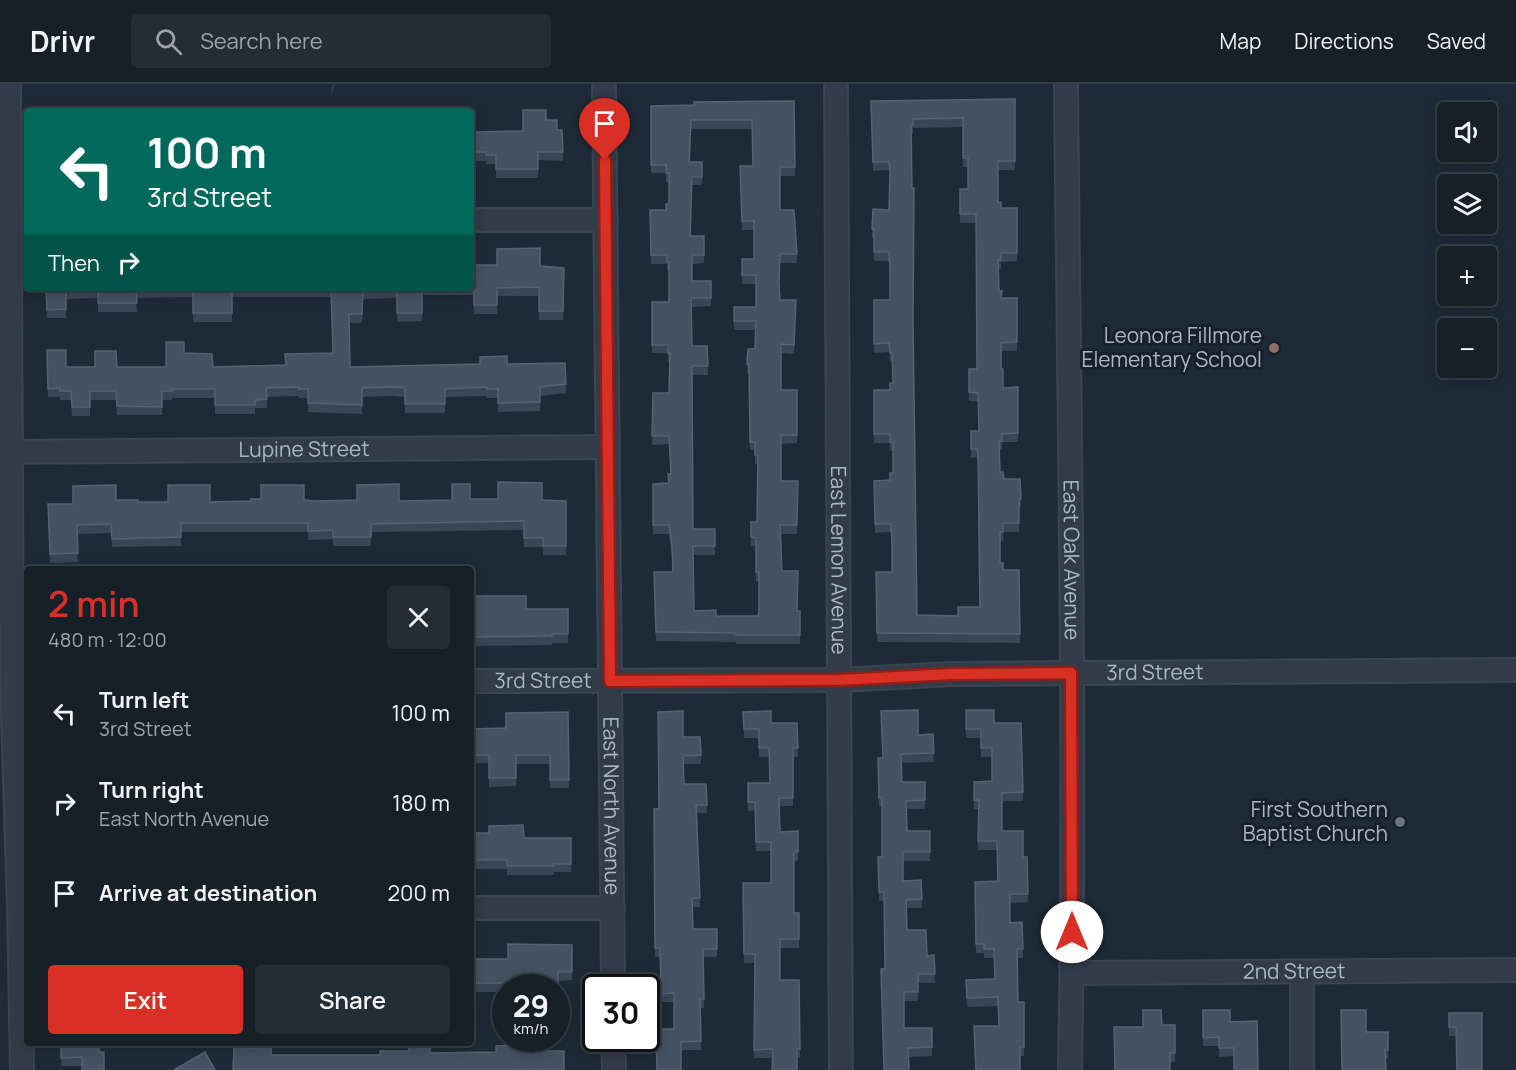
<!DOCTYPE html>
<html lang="en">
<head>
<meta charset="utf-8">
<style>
  :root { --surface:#162029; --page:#232d35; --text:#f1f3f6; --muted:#9ea3a8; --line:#353e46; --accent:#d93025 }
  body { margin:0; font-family:Manrope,sans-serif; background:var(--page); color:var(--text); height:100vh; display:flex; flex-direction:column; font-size:22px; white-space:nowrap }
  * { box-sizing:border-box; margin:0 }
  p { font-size:20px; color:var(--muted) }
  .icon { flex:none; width:33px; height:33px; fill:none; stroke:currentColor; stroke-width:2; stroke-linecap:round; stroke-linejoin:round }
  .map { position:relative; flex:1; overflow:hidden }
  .details { position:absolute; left:24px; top:482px; width:450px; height:480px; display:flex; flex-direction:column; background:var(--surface); border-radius:6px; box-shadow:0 3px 15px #0003,0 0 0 2px var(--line) }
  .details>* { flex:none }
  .banner { position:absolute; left:24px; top:24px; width:450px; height:183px; border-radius:6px; box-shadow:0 3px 15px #0003,0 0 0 2px var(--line); background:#00695c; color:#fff; overflow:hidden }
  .controls { position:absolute; left:1437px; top:18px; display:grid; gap:12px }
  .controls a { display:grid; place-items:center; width:60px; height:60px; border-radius:6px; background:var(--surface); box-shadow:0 3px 15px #0003,0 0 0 2px var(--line); font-size:30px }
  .speed { position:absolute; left:492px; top:890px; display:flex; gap:12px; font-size:30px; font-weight:700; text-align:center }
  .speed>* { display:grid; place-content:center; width:78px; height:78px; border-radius:50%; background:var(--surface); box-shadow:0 3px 15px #0003,0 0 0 2px var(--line); line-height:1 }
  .speed small { font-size:15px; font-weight:400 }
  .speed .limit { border:3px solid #111; border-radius:9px; background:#fff; color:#111 }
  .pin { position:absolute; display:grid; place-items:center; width:51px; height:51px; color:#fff; margin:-62px -26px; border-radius:50% 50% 50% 0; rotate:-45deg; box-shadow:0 0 6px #0007 }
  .pin .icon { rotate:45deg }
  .me { position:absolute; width:66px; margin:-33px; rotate:0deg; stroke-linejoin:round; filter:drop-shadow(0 0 4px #0008) }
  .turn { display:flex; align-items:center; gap:21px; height:126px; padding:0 24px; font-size:27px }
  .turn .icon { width:78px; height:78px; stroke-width:2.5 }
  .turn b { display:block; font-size:42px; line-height:51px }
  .then { display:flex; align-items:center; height:57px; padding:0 24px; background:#0003; gap:12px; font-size:22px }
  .round { display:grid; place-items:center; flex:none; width:63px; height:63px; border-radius:6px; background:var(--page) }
  .summary { display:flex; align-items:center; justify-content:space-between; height:102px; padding:0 24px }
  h1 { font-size:36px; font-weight:600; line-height:45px; color:var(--accent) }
  .cta { display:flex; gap:12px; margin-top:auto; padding:12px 24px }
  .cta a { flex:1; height:69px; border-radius:6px; background:var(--accent); color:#fff; font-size:24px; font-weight:600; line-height:69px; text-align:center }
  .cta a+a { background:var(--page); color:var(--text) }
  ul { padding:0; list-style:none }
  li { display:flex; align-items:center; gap:18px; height:90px; padding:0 24px }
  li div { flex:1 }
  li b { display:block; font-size:22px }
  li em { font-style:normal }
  header { display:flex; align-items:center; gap:36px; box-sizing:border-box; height:84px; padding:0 30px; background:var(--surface); border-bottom:2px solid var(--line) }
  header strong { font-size:28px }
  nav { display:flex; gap:33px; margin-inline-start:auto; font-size:21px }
  .search { width:420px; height:54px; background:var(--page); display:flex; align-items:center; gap:15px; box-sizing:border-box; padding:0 21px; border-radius:6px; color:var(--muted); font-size:22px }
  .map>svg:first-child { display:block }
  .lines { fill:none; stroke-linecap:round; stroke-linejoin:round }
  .minor-casing { stroke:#3b4451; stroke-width:26 }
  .minor { stroke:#323b48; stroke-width:22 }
  .wall { fill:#394656; fill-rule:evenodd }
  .shaded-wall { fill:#293645 }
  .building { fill:#455262; stroke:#556272; stroke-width:1.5; fill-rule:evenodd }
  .route-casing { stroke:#8d1f18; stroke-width:15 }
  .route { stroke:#d93025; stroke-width:10 }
  .education-dot { fill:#8d6e63; stroke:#17202c; stroke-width:2 }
  .worship-dot { fill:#6b7280; stroke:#17202c; stroke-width:2 }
  .labels { text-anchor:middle; stroke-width:6; stroke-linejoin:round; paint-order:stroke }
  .poi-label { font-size:21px; fill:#abb6c5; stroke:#17202c; text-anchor:end }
  .street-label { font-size:21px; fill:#abb6c5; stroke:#17202c }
</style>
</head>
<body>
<header>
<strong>Drivr</strong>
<div class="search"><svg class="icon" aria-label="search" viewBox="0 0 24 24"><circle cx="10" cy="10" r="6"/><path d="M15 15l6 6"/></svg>Search here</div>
<nav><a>Map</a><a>Directions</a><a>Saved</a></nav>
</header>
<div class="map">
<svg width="1516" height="986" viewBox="0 0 1516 986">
  <rect width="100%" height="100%" fill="#1e2a37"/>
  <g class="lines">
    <g class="minor-casing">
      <g id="minor">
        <polyline points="9,0 12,599 19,823 22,986"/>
        <path id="s1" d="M604 0 613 903"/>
        <path id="s2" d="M836 0 841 986"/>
        <path id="s3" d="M1066 0C1069 329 1076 657 1070 986"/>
        <polyline points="471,136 606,136"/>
        <path id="s4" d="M0 368 608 363"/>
        <path id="s5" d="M471 597 839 596 952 590 1516 586"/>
        <polyline points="471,824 613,824"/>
        <polyline points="1302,888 1302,986"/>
        <path id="s6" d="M1072 889 1516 886"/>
        <polyline points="613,954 614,986"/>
      </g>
    </g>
    <use href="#minor" class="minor"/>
  </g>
  <g class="wall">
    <path d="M1015 15V86H998V118L1001 124H1017V177L1001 178V185H998L999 207 1001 214H1017V267H1001V285L1003 304 1018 303V358H1002V366H1000V388L1004 395H1020L1021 423H1019V448H1003V457H1000V479L1003 486H1019L1020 559 877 558 876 488H892V467L891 448 875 449 874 397 890 396 893 389V367H890V359H874V306H890L893 299 892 277H890L889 268 874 269V216H890V186H889V177H874V154H872V145L889 126 890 93 889 86 873 87 871 17ZM963 43V83H968V105H960V139H976L977 285H969V317H978L979 347H971V374L977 373 978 378 979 523 958 532 917 531 911 50H913V44Z"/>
    <path d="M794 17 795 92H780V126L797 170V179H780L779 200 780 216H796L794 270 781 269V306H797V359L781 360V397H798L797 450H781L782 487 797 527H800V560H736V558L656 557 654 497 672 488V471L669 450H653V400L669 399 671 390 669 360 652 361 653 309H669L670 278H668V269H652V218H669V187H667V180H651L650 126H666L669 120V98H666V89H651V22L694 21ZM691 45H752L753 82H740L742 146H754V175H742V200H756V223H734V246H756L755 265H748L747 289H749L750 366H755V380H758L757 438H751V462H756V497H759V527L758 532H716L694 527 693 471H715V445H693L692 291H708L707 262H692L691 223 711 222V197H692V180L704 179V171L691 152 692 101H702V86L690 78Z"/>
    <polygon points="546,36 557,46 562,46 563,77 538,76 538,94 496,94 496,80 486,80 486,77 471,77 471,48 523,47"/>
    <polygon points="471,181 540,182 564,184 563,236 539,236 539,212 497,212 497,230 474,230 474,211 422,211 422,237 397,238 397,214 363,215 362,239 349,239 350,283 565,279 566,309 540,312 540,327 498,328 498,314 487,314 487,312 445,313 445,329 405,329 405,313 393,312 362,313 362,330 308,328 308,314 299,314 299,312 267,313 267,324 255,324 255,330 215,330 215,314 172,314 172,316 162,316 162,331 117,331 116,316 90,316 90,332 72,332 71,316 60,316 60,313 48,313 47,266 66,283 166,283 184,269 213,283 285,281 333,269 331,213 232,213 232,238 193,238 193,214 189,213 136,214 137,228 98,228 98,214 66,215 66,234 47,234 46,204 471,204"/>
    <polygon points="470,415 542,416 566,417 566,471 543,471 543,463 524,463 524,446 371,448 371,462 333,462 333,455 308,456 308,448 181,448 181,462 112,463 111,449 77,450 78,478 50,479 48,420 73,420 116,416 138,418 251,417 304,416 314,417 399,417 452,416"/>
    <polygon points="471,512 526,525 568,525 568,559 552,559 552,561 471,562"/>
    <polygon points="966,626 994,639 1021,639 1023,717 1002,717 1002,747 1023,773 1027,773 1028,818 1010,819 1010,839 1022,838 1023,874 1018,874 1018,918 1024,918 1024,972 1020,972 999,942 998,922 967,923 966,896 995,895 994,874 984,874 984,869 976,869 975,798 998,797 997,766 978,766 978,725 974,725 974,698 992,697 992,673 981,673 981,654 966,654"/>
    <polygon points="568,628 569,704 550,704 550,680 516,680 516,702 489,703 489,679 471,679 471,645 506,644"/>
    <polygon points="743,628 771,639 797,639 798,673 793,673 793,722 779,722 780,748 798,747 798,777 794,777 794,829 799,829 799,864 780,864 780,896 799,896 800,974 754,974 755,879 744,879 743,799 771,799 771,767 756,767 755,726 748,727 748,699 769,699 769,673 759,673 759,654 744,654"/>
    <polygon points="933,650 934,678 901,679 902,698 925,698 925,725 906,725 907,747 930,747 930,777 903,777 903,797 922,815 922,824 906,824 907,846 927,872 934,871 935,899 918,899 918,917 904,917 904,944 932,944 932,972 908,973 885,885 884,817 879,817 878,773 882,773 882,723 879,723 878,674 882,674 918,651"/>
    <polygon points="683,653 700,653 701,680 684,680 684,700 706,700 707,729 697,729 700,823 692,823 693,845 717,845 717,873 703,873 704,924 701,924 701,966 681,966 674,945 674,918 661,918 660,873 655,873 654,725 659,725"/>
    <polygon points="471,749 524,754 571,754 571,788 554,788 554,791 507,791 507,785 471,785"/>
    <polygon points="572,861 572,896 558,897 558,916 556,916 556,903 506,903 506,908 471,908 471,875 508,875"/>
    <polygon points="1203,926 1230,938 1258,986 1234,972 1219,973 1219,962 1203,962"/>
    <polygon points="1449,929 1482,986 1456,952 1449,952"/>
    <polygon points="1175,941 1175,978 1170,978 1143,943"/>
    <polygon points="1366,948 1388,948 1388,975 1385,975"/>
    <polygon points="61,958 99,958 82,982 61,982"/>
  </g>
  <polygon class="shaded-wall" points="333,0 336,0 331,13 331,4"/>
  <g class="building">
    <path d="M1015 15V77H998V118H1001V124H1017V169H1001V176H998L999 207H1002L1001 214H1017V258L1001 259V285H1003V304L1018 303V349L1002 350V357H999L1000 388H1003L1004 395H1020L1021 415H1019V439H1003V448H1000V479H1003V486H1019L1020 550 877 549 876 488H892V460L891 440H875L874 397 890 396V389H893V358H890V350H874V306H890V299H893L892 269H890L889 259 874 260V216H890V177H889V168H874V145H872L873 125 889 126 890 87 889 78H873L871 17ZM963 34V74H968V105H960V130H976L977 285H969V308L978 309 979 347H971V365H977L978 369 980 523H958V532L917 531 913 237 914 104H912L911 41H913V35Z"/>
    <path d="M794 17 795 83H780V126H794L797 170H780L779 198 780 216H796L794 261 781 260V306H797V351H781V397H798L797 441H780L782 487H798L797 527H800V551H736V549L656 548 654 488H673L672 462 669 441H653V400L669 399 668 390H671L669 352H652L653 309H669L670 269H668V261H652V218H669V178H667V171H651L650 126H666V120H669V89H666V81H651V22L694 21V18ZM691 36H752L753 82H740L742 137H754V175H742V191H756V223H734V237H756L755 265H748L747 280H749L750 358H755V371H758L757 438H751V453L756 454V488H759V527L758 532H716V526L694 527 693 462H715V445H693L692 282H708L707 262H692L691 214H711V197H692V171H704V152H690L692 93H702V78H689Z"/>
    <rect x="114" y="26" width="21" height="1"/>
    <polygon points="523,26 546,26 546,36 557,36 557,46 562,46 563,68 538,68 538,85 496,85 496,71 486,71 486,68 471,68 471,48 523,47"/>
    <polygon points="540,164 540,182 564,184 563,227 539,227 539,203 497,204 497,221 474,221 474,202 471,202 471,181 497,181 497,165"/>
    <polygon points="46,204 422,204 422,229 397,229 397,205 363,206 362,230 349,230 350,283 480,280 480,273 507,272 507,280 565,279 566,300 540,303 540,318 498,319 498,305 487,305 487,303 445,305 445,320 405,320 405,304 393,303 362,304 362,321 308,319 308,305 299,305 299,303 266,304 267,315 255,316 255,321 215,321 215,305 172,305 172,307 162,307 162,323 117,322 116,307 90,307 90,323 72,323 71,307 60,307 60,304 48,305 47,266 66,266 66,283 95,283 95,267 116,267 117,283 166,283 166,258 184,258 184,269 212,270 213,283 286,281 285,270 333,269 331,204 232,204 232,229 193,229 193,205 189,205 136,206 137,219 98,219 98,205 66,206 66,225 47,226"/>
    <polygon points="498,398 542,399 542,416 566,417 566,462 543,462 543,454 524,454 524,437 371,440 371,453 333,453 333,446 308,447 308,439 181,439 181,453 112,455 111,440 77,441 78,469 50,470 48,420 73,420 73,402 116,401 116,416 138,416 138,418 168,418 168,401 210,401 210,418 251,417 251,415 261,415 261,401 304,401 304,416 314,417 357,416 357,401 399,400 399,417 452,416 452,400 470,400 470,415 498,415"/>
    <polygon points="471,512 526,512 526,525 568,525 568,550 552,550 552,552 471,553"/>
    <polygon points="918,626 918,651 933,650 934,669 901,670 902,698 925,698 925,716 906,717 907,747 930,747 930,768 903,768 903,797 921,796 922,815 906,816 907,846 926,846 927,872 934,871 935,890 918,890 918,908 904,908 904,944 932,944 932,963 908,964 909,986 884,986 881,885 885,885 884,808 879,808 878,773 882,773 882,714 879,714 878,674 883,674 881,627"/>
    <polygon points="966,626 994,626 994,639 1021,639 1023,708 1002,709 1002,747 1023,747 1023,773 1027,773 1028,810 1010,810 1010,839 1022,838 1023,865 1017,865 1018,918 1024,918 1024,963 1020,963 1020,986 976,986 974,942 999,942 998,913 967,914 966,896 995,895 994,865 984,865 984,860 976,860 975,798 998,797 997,757 978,757 979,716 974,716 974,698 992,697 992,664 981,664 981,645 966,645"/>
    <polygon points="683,627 683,653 700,653 701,671 683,672 684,700 706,700 707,721 696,721 700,814 692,814 693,845 717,845 717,865 703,865 704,915 700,915 701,957 681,958 681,986 657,986 656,945 674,945 674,909 661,910 660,864 655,864 654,725 659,725 658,628"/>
    <polygon points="771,627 771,639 797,639 798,664 793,664 793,714 779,714 780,748 798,747 798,768 794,768 794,829 799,829 799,855 780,855 780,896 799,896 800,965 797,965 797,986 772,986 773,965 754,966 755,870 744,870 743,799 771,799 771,758 756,758 755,718 748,718 748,699 770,699 769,664 759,664 759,645 744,645 743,628"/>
    <polygon points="568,628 569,696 550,696 550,671 516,671 516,694 489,694 489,671 471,671 471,645 506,644 506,629"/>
    <polygon points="523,741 524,754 571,754 571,780 554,780 554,782 507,782 507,776 471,776 471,749 489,749 489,742"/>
    <polygon points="508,860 572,861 572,888 558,888 558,908 556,908 556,903 535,903 535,899 471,899 471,875 508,875"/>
    <polygon points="1143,926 1161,926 1162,941 1175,941 1175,969 1170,969 1170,986 1115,986 1114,943 1143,943"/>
    <polygon points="1203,926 1230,926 1230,938 1257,937 1258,986 1234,986 1234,964 1219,964 1219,953 1203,954"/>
    <polygon points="1341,926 1366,926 1366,948 1388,948 1388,966 1385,966 1386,986 1342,986"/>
    <polygon points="1449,929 1482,929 1482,986 1457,986 1456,943 1449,943"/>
    <polygon points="61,958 99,958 99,968 104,968 104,986 82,986 82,973 61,974"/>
    <polygon points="254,958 271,958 271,971 380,971 380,967 409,967 409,958 430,958 430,969 496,968 496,962 528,961 529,967 564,967 564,986 233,986 234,963 254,964"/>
    <polygon points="205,968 215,986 174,986"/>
  </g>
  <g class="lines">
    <g class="route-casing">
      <polyline id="route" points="605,76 610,597 839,596 952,590 1071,589 1072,848"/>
    </g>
    <use href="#route" class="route"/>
  </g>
  <circle class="education-dot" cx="1274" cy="264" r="6"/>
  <circle class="worship-dot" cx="1400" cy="738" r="6"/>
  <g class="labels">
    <g class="poi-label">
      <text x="1262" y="259">Leonora Fillmore<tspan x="1262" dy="24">Elementary School</tspan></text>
      <text x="1388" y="733">First Southern<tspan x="1388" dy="24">Baptist Church</tspan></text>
    </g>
    <g class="street-label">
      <text dy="7" stroke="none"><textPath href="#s4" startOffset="304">Lupine Street</textPath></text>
      <text dy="7" stroke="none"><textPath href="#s2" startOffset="476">East Lemon Avenue</textPath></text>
      <text dy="7" stroke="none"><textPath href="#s3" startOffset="476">East Oak Avenue</textPath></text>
      <text dy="7" stroke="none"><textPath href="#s5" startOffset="684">3rd Street</textPath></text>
      <text dy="7" stroke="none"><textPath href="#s5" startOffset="72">3rd Street</textPath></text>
      <text dy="7" stroke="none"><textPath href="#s1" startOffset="722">East North Avenue</textPath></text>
      <text dy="7" stroke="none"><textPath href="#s6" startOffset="222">2nd Street</textPath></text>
    </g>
  </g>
</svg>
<div class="controls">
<a><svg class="icon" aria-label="sound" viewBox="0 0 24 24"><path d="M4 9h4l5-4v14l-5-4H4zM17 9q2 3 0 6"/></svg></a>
<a><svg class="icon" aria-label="layers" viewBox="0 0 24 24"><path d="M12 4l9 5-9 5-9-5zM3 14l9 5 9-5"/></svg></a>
<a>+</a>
<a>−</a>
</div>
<div class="speed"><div>29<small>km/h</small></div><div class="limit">30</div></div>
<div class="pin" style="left:605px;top:76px;background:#d93025"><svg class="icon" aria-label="arrive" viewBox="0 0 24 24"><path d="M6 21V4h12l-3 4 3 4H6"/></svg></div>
<svg class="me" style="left:1072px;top:848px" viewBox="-20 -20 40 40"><circle r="19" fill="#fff"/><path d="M0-13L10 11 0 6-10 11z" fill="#d93025"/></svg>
<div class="banner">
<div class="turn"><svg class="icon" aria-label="left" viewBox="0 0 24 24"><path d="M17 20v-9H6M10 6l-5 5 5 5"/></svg><div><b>100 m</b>3rd Street</div></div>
<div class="then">Then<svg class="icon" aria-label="right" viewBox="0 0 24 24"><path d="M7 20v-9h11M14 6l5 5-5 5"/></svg></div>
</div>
<section class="details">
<div class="summary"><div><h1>2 min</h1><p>480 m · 12:00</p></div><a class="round"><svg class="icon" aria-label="close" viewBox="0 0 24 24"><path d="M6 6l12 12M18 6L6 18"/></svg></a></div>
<ul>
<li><svg class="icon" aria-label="left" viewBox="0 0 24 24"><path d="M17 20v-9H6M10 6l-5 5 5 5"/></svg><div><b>Turn left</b><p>3rd Street</p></div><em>100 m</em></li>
<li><svg class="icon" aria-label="right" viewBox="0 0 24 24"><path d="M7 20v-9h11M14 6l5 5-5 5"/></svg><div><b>Turn right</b><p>East North Avenue</p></div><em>180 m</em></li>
<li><svg class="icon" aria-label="arrive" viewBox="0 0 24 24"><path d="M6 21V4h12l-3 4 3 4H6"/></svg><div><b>Arrive at destination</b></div><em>200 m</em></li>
</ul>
<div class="cta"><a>Exit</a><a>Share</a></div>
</section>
</div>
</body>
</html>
